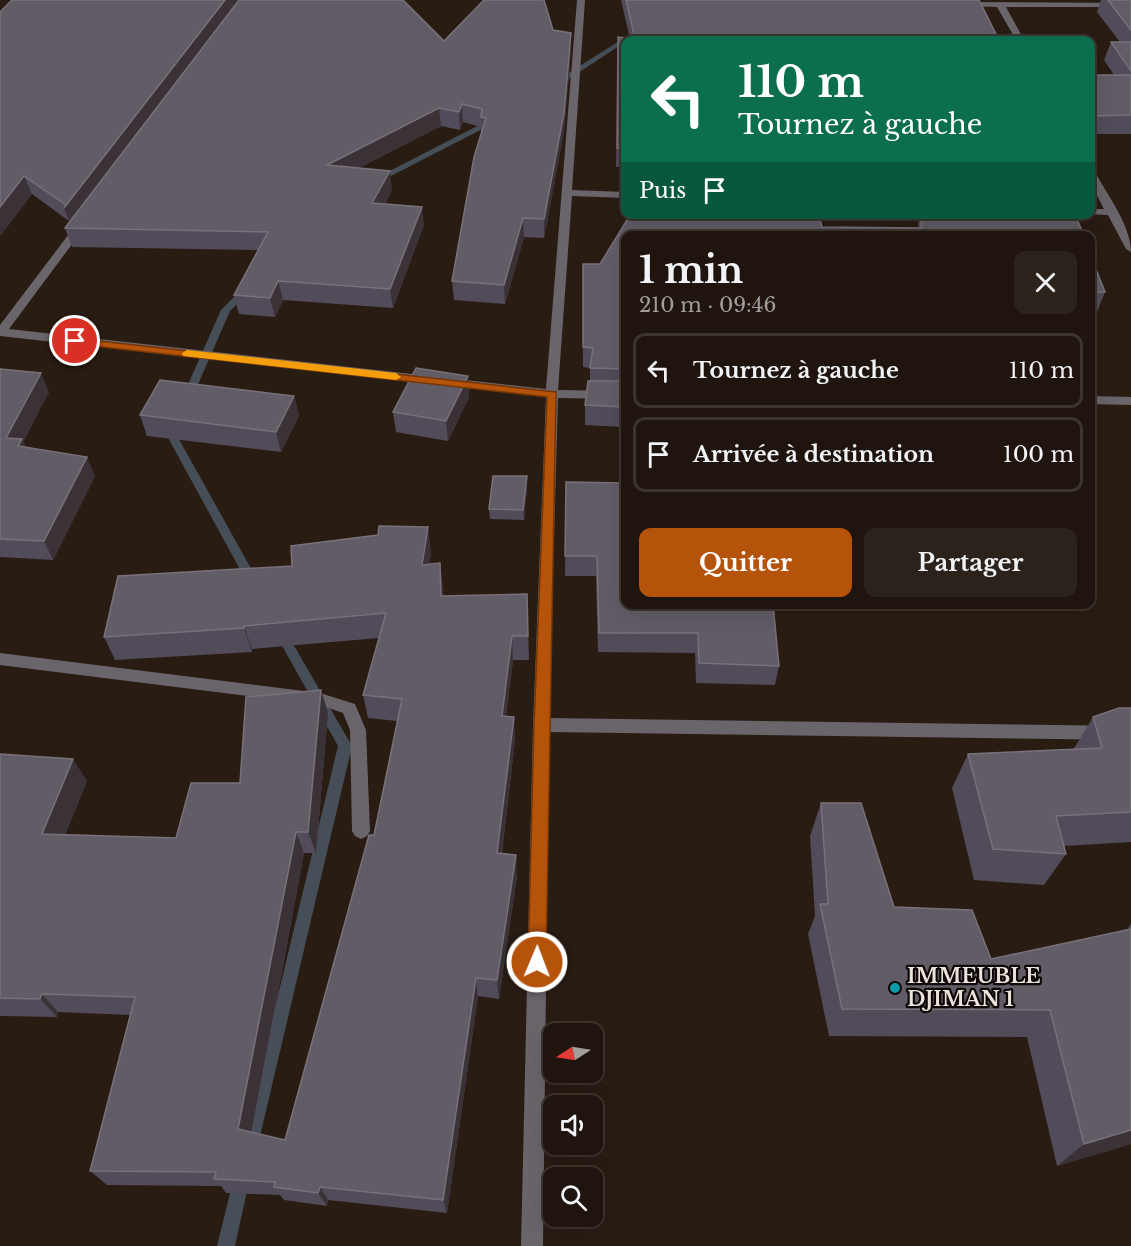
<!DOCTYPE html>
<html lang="fr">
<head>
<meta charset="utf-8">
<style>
  :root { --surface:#1f150e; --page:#2c221c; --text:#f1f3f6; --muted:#a19f9e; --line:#3c342e; --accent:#b45309 }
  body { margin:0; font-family:"Libre Baskerville",serif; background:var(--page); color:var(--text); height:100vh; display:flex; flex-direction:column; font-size:22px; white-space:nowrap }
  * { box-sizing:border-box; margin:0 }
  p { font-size:20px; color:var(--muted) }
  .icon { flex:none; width:33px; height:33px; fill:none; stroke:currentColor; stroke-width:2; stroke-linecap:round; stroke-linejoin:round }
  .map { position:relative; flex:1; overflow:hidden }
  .drawer { position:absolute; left:621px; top:231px; width:474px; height:378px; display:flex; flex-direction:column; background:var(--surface); border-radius:12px; box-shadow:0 6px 24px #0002,0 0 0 2px var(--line) }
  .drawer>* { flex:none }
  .guide { position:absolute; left:621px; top:36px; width:474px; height:183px; border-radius:12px; box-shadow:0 6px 24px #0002,0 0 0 2px var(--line); background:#0b6e4f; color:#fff; overflow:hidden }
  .needle { width:39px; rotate:258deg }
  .controls { position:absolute; left:543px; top:1023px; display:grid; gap:12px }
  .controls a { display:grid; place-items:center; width:60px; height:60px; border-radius:12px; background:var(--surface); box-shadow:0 6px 24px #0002,0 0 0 2px var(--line); font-size:30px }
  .pin { position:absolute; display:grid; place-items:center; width:51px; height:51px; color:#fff; margin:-26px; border:3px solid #fff; border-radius:50%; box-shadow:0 2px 6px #0007 }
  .me { position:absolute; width:66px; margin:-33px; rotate:1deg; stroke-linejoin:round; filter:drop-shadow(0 0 4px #0008) }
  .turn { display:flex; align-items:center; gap:21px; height:126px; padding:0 18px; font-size:27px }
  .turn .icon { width:78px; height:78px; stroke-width:2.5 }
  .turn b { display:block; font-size:42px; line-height:51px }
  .then { display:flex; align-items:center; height:57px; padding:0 18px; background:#0003; gap:12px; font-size:22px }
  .round { display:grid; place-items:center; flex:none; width:63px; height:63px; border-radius:12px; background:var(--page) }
  .head { display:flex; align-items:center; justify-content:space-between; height:102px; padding:0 18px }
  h1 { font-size:36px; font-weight:800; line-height:45px }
  .primary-button { display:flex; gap:12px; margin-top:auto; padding:12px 18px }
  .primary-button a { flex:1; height:69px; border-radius:12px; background:var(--accent); color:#fff; font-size:24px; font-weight:800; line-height:69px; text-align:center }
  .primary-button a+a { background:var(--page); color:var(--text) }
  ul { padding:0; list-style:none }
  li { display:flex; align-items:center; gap:18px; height:75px; margin:0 12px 9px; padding:0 6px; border:3px solid var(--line); border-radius:12px }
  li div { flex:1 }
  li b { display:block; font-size:22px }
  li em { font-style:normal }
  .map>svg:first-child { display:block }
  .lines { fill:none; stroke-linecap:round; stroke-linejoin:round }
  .stream { fill:#464f58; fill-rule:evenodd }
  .street { fill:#6a656b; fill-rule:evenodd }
  .wall { fill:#524b59 }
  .shaded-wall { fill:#3a3237 }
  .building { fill:#625c67; stroke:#787179; stroke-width:1.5 }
  .route { fill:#b45309; stroke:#753606; stroke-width:1.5 }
  .slow { fill:#f59e0b }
  .culture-dot { fill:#0f9aa8; stroke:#0d0805; stroke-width:2 }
  .labels { text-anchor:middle; stroke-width:4.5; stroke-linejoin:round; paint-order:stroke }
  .near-poi-label { font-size:20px; font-weight:bold; fill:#ebe3dc; stroke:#0d0805; text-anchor:start }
</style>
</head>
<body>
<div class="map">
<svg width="1131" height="1246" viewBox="0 0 1131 1246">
  <rect width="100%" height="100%" fill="#291c13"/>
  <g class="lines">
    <g class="stream">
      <polygon points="640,28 645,29 558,86 551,84"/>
      <polygon points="491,119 498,121 379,182 372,180"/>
      <polygon points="247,286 252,289 230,311 192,398 191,400 183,400 182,398 221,310 244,287"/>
      <polygon points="175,422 180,425 176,434 258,581 256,584 248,584 166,434 171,423"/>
      <polygon points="281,628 285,630 352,746 257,1149 255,1155 249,1157 243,1155 241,1149 338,746 275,633 277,630"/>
      <polygon points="242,1169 248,1171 250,1177 235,1246 217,1246 234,1177 236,1171"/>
    </g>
    <g class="street">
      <polygon points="577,0 585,0 572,190 626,192 626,198 572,196 558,390 626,391 626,399 558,398 549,718 1131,726 1131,740 549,732 543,1246 521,1246 533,725 546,397 0,336 0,325 78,222 82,221 87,224 9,329 546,389"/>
      <polygon points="961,2 1131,3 1131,7 1006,7 1024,40 1016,40 997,7 958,6 958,2"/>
      <path d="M1090 169 1095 172C1108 196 1131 226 1131 252L1126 249 1108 215 1087 214H1090V209H1104L1090 182Z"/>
      <polygon points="1090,396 1131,397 1131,405 1090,404"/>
      <polygon points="0,653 320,693 355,704 366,730 370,831 367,836 361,839 355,836 352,831 350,730 343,713 320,705 0,665"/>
    </g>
  </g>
  <g class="wall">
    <polygon points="621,0 979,0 999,40 626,40 626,167 616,167 618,37 630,39"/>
    <polygon points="1101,0 1131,0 1131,134 1090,134 1090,75 1114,75 1104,60 1111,42 1120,42 1097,12"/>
    <polygon points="0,12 444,41 553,30 571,50 564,131 544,238 524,237 505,304 454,300 452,281 481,132 481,127 463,122 460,130 441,126 359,168 392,190 385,204 424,225 393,308 283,300 275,317 239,314 234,295 258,250 72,247 65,228 70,222 69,221 32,194 0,236"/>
    <polygon points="693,214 819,214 822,227 918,228 919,214 1075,214 1084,236 626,236 626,453 622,427 585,425 585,405 588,381 590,381 590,368 583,367 583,264 600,264 630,215 652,219 693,220"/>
    <polygon points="1090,254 1105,292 1097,312 1090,312"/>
    <polygon points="0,369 49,392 23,442 26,447 95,476 53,560 0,557"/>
    <polygon points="468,376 469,397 448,441 396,432 393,412"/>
    <polygon points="294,396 299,416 281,452 147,436 140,415"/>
    <polygon points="527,476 527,487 524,520 490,519 489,509"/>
    <polygon points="566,482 626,604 779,666 775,685 696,683 695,653 598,652 596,576 565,576"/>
    <polygon points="431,551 429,564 440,563 443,596 527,594 529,660 513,660 506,717 514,717 515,740 502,853 517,876 499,999 478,996 447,1213 328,1200 327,1206 284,1200 280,1195 226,1193 221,1186 107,1185 90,1171 130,1015 58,1012 57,1017 0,1016 0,754 87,781 65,835 176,838 240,783 321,690 328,713 316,853 304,853 252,1132 285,1140 374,835 397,721 368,718 363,695 379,638 252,649 252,652 115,660 104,637 292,566"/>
    <polygon points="1131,708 1131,842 1064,846 1066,854 1044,885 974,880 952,788 968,754 1073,750 1093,717"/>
    <polygon points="821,803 894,907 991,959 1129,929 1128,928 1131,924 1131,1144 1057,1166 1027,1037 829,1036 808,934 815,916 810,836"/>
  </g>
  <g class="shaded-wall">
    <polygon points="225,0 241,0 71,226 64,208"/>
    <polygon points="571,33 571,50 564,131 544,238 544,219"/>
    <polygon points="462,104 463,122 460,130 459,112"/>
    <polygon points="439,108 441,126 330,183 327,165"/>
    <polygon points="390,171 392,190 375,221 372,203"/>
    <polygon points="24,176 32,194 0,236 0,207"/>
    <polygon points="422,207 424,225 393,308 390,289"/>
    <polygon points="523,218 524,237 505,304 504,285"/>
    <polygon points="278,281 283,300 275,317 270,298"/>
    <polygon points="41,373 49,392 23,442 31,458 6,438"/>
    <polygon points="468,376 469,397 448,441 446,421"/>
    <polygon points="294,396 299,416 281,452 276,432"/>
    <polygon points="87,457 95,476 53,560 44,541"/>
    <polygon points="527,476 527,487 524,520 523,510"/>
    <polygon points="428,527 431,551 426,589 422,565"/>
    <polygon points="440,563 443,587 445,620 441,596"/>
    <polygon points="244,626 252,649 252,652 244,628"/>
    <polygon points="512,636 513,660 503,739 502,716"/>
    <polygon points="321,690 328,713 316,853 308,832"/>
    <polygon points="514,717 515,740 499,874 497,853"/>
    <polygon points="73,759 87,781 57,855 42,834"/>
    <polygon points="296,832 304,853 249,1144 238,1129"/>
    <polygon points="516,855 517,876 499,999 497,980"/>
    <polygon points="476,978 478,996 447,1213 443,1200"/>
    <polygon points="42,994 58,1012 57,1017 40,999"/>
    <polygon points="1131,1130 1131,1144 1057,1166 1084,1144"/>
    <polygon points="320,1187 328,1200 327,1206 318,1193"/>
  </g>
  <g class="building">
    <polygon points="12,0 225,0 64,208 66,205 24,176 0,207 0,12"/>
    <polygon points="239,0 403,0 444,41 484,0 544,0 553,30 571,33 564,113 544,219 523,218 504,285 452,281 474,157 486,118 481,117 482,109 462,104 459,112 439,108 327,165 390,171 372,203 422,207 390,289 278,281 270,298 234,295 268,232 65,228"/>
    <polygon points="626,0 979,0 999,40 626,40 626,148 617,148 618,37 635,39"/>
    <polygon points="1108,0 1131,0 1131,30"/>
    <polygon points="1111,42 1131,42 1131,71"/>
    <polygon points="1090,75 1131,75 1131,115 1090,116"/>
    <polygon points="694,214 819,214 822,227 921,228 922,214 1075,214 1084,236 626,236 626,369 590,368 593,348 583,347 583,264 600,264 630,215 652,219 694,220"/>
    <polygon points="1090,254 1105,292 1090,292"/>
    <polygon points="416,368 468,376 446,421 393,412"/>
    <polygon points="0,369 41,373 6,438 22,439 18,446 87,457 44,541 0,539"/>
    <polygon points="160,380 294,396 276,432 140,415"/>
    <polygon points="588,381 626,381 626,426 623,407 585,405"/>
    <polygon points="493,476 527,476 523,510 489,509"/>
    <polygon points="566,482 626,483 626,604 773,604 779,666 699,663 698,633 599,633 597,556 565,556"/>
    <polygon points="379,526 428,527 422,565 440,563 441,596 527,594 528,636 512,636 502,716 514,717 497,853 516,855 497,980 476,978 443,1200 320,1187 318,1193 274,1187 275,1182 214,1179 216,1172 90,1171 135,997 42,994 40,999 0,998 0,754 73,759 42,834 176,838 191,783 240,783 246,697 321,690 308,832 296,832 238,1129 285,1140 369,835 374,835 402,699 363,695 386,613 244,626 244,628 104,637 118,576 292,566 291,546 378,535"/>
    <polygon points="1119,708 1131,708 1131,812 1056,816 1066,854 993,849 968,754 1102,748 1093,717"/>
    <polygon points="821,803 861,803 894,907 972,910 991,959 1131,929 1131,1130 1084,1144 1050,1010 842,1009 820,904 828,904"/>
  </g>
  <polygon class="route" points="72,338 556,392 546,962 543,968 537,970 531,968 528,962 534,725 547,397 75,344 72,343"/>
  <polygon class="slow" points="187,350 396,373 401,377 396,380 183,356 182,353"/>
  <circle class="culture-dot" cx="895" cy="988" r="6"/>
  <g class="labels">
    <g class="near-poi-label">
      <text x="907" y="983">IMMEUBLE<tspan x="907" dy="23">DJIMAN 1</tspan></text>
    </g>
  </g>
</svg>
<div class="controls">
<a><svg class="needle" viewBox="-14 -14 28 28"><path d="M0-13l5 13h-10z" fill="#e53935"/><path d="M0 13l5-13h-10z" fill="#a19f9e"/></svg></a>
<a><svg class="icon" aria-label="sound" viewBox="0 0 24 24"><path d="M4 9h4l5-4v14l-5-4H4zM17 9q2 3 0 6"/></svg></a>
<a><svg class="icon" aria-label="search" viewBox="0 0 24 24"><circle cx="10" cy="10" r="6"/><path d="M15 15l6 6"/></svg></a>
</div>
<div class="pin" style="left:75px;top:341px;background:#d93025"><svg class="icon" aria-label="arrive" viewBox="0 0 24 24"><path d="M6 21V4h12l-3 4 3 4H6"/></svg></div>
<svg class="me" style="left:537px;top:962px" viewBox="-20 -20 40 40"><circle r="17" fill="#b45309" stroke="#fff" stroke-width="3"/><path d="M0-11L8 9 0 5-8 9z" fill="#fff"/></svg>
<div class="guide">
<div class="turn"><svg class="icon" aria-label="left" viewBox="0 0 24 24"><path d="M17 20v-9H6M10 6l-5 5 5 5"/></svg><div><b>110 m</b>Tournez à gauche</div></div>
<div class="then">Puis<svg class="icon" aria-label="arrive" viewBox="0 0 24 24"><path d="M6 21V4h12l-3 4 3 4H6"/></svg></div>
</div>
<section class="drawer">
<div class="head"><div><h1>1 min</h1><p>210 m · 09:46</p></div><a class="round"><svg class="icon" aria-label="close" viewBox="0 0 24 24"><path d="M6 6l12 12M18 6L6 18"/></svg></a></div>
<ul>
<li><svg class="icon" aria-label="left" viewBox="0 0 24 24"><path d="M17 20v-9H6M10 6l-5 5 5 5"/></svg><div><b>Tournez à gauche</b></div><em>110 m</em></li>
<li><svg class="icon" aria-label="arrive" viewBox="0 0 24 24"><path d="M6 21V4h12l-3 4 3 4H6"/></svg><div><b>Arrivée à destination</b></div><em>100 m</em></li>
</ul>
<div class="primary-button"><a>Quitter</a><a>Partager</a></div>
</section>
</div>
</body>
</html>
